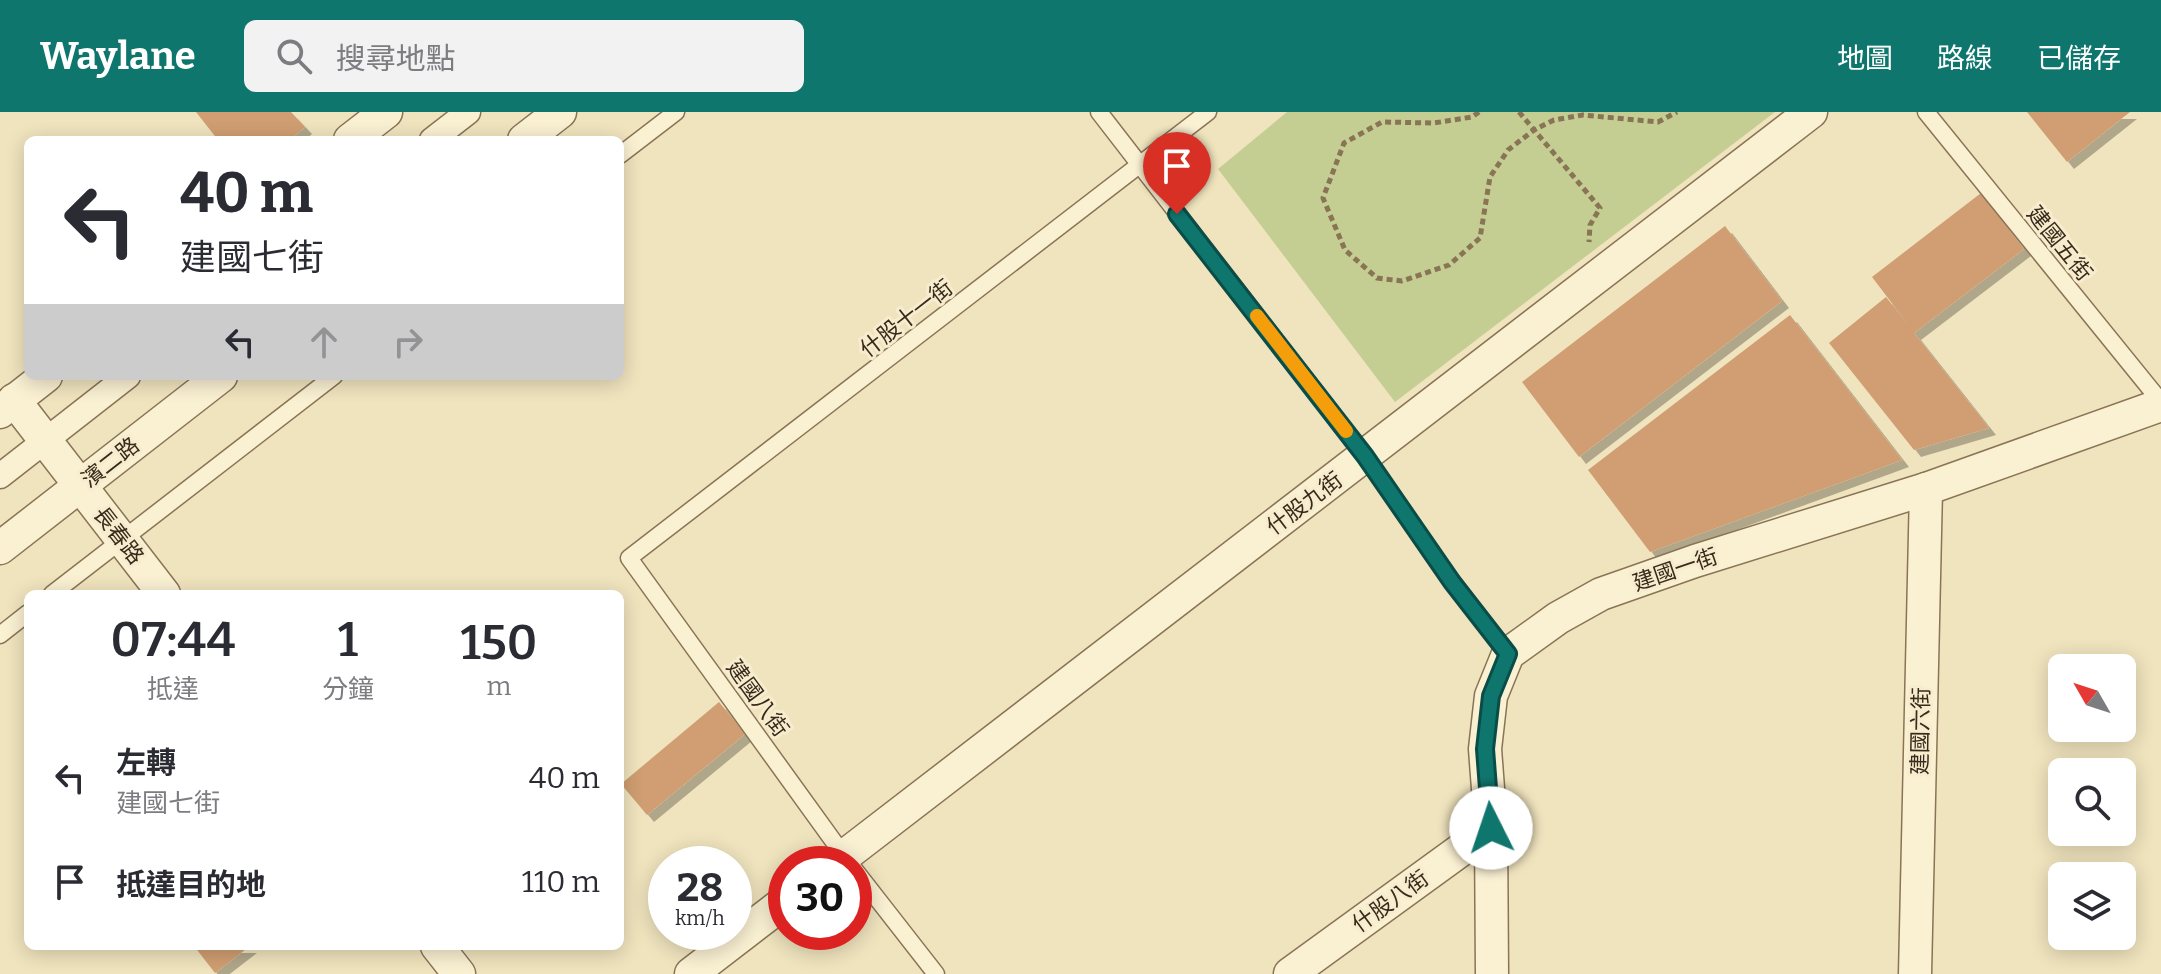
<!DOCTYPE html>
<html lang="zh-TW">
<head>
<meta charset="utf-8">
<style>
  :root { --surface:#fff; --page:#f2f2f3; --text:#2b2b33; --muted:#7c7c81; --accent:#0f766e }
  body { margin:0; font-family:Bitter,"Noto Sans TC",serif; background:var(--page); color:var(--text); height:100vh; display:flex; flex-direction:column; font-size:30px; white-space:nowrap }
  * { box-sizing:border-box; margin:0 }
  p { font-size:26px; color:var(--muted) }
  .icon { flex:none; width:44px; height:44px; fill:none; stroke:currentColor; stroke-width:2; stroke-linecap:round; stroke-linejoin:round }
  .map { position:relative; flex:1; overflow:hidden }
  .details { position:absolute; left:24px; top:478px; width:600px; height:360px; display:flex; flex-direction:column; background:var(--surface); border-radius:12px; box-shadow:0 4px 20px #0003 }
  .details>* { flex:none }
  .banner { position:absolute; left:24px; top:24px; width:600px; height:244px; border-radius:12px; box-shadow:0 4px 20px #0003; background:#fff; color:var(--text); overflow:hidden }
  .needle { width:52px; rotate:309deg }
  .buttons { position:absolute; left:2048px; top:542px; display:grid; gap:16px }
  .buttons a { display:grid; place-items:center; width:88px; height:88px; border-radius:12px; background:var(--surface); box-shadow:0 4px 20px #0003; font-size:40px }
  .speed { position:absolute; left:648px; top:734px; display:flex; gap:16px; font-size:40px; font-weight:700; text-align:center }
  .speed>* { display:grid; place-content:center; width:104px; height:104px; border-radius:50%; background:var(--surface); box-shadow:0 4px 20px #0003; line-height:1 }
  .speed small { font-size:20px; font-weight:400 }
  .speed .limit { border:12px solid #d22; background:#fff; color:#111 }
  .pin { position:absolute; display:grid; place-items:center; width:68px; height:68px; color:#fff; margin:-82px -34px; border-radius:50% 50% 50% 0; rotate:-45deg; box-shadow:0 0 8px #0007 }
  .pin .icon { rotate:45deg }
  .me { position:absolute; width:88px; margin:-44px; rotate:356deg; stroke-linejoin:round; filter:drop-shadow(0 0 6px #0008) }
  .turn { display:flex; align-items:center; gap:28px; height:168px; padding:0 24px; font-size:36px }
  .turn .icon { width:104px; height:104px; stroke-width:2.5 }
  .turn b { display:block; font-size:56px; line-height:68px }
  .lanes { display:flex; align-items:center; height:76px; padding:0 24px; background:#0003; justify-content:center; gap:40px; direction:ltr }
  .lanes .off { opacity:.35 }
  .eta { display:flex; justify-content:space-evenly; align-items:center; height:136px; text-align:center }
  .eta b { font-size:48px; font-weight:600; line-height:56px }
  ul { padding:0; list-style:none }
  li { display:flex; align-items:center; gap:24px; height:104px; padding:0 24px }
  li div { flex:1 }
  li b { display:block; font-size:30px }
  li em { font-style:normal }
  header { display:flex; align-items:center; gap:48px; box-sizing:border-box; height:112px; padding:0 40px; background:var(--accent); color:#fff }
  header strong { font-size:38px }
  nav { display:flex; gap:44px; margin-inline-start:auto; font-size:28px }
  .search { width:560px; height:72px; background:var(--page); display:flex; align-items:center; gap:20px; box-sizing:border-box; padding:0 28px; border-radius:12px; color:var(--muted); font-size:30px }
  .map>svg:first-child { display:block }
  .green { fill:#c4ce92 }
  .building { fill:#d09e72; filter:url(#shadow) }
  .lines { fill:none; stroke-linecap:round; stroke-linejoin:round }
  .service-casing { stroke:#897456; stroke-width:19 }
  .pedestrian-casing { stroke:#897456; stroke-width:27 }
  .minor-casing { stroke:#897456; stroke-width:35 }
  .path { stroke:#897456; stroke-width:5; stroke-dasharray:6 4; stroke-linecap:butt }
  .service { stroke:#faf0d2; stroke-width:16 }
  .pedestrian { stroke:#faf0d2; stroke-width:24 }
  .minor { stroke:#faf0d2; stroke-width:32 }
  .route-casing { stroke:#0a4d48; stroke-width:20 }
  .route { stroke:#0f766e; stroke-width:14 }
  .slow { stroke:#f59e0b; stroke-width:14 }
  .labels { text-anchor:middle; stroke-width:6; stroke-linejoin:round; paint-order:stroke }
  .street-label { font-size:22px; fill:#382b1c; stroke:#f7edce }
</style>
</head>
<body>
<header>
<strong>Waylane</strong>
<div class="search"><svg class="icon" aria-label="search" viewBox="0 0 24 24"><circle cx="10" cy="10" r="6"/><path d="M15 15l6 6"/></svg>搜尋地點</div>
<nav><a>地圖</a><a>路線</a><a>已儲存</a></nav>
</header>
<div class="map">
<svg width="2161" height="862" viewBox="0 0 2161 862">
  <defs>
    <filter id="shadow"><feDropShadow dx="7" dy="7" stdDeviation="0" flood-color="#0004"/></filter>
  </defs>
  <rect width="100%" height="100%" fill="#f0e4be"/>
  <polygon class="green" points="1287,0 1775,0 1395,290 1218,57"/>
  <g class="building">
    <polygon points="196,0 291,0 305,15 289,28 218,28"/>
    <polygon points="2027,0 2130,0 2067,50"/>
    <polygon points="1981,81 2024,137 1914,221 1989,316 1914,338 1829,231 1886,185 1910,215 1872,165"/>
    <polygon points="1725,114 1782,189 1579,345 1522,270"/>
    <polygon points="1790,203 1902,348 1650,440 1588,358"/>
    <polygon points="719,590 745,622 647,703 621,672"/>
    <polygon points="194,834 250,834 215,861"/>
  </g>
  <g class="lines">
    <g class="service-casing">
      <g id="service">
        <polyline points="1099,0 1365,344 1452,470 1508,542"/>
        <polyline points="1926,0 2161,290"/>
        <polyline points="620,43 676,0"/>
        <polyline points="52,482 334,264"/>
        <polyline points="0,523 28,501"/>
        <polyline points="847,748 629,446 1208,0"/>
        <polyline points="854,757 936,862"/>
      </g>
    </g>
    <g class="pedestrian-casing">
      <g id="pedestrian">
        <polyline points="432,28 468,0"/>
        <polyline points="0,364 128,264"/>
      </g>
    </g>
    <g class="minor-casing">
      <g id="minor">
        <polyline points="350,28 386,0"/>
        <polyline points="524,28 560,0"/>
        <polyline points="14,288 164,482"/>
        <polyline points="0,300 46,264"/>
        <polyline points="0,436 221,264"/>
        <polyline points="834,752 1811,0"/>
        <polyline points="437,834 459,862"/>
        <polyline points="691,862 786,789"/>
        <polyline points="1290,862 1491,716"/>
        <polyline points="1492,862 1491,716 1485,637 1491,584 1508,542 1558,506 1601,482 1695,449 1926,377 2161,293"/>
        <polyline points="1915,862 1926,377"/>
      </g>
    </g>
    <g class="path">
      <polyline points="1479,0 1472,5 1434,11 1382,10 1344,31 1323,86 1345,138 1377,166 1402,169 1449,153 1480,126 1490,65 1508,38 1534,18 1554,8 1583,3 1658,10 1677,0"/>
      <polyline points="1519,0 1600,96 1590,113 1589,130"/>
    </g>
    <use href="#service" class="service"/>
    <use href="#pedestrian" class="pedestrian"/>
    <use href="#minor" class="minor"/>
  </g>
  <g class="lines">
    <g class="route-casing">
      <polyline id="route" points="1177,102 1365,344 1452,470 1508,542 1491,584 1485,637 1491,716"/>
    </g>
    <use href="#route" class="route"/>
    <polyline class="slow" points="1257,204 1346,319"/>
  </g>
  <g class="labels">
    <g class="street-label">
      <text transform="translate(2060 131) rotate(51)" y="8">建國五街</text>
      <text transform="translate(906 206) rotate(-38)" y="8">什股十一街</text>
      <text transform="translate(110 350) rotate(-38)" y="8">濱二路</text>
      <text transform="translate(1304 391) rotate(-37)" y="8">什股九街</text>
      <text transform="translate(119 423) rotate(52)" y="8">長春路</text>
      <text transform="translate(1675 457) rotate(-19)" y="8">建國一街</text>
      <text transform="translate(758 586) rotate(54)" y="8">建國八街</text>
      <text transform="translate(1920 619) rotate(-89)" y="8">建國六街</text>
      <text transform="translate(1390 789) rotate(-36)" y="8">什股八街</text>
    </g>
  </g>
</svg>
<div class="buttons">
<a><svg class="needle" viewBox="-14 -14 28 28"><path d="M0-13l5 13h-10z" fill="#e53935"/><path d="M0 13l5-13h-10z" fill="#7c7c81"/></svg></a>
<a><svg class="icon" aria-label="search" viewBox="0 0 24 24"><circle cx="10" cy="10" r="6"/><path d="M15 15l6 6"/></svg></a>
<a><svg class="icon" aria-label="layers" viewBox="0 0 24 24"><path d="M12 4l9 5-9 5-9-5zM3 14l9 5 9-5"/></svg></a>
</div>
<div class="speed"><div>28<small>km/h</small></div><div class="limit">30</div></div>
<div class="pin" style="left:1177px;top:102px;background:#d93025"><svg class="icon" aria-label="arrive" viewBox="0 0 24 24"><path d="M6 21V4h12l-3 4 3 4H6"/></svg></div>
<svg class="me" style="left:1491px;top:716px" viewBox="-20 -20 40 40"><circle r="19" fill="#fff"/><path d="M0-13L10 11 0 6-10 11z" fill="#0f766e"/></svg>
<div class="banner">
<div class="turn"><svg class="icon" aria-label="left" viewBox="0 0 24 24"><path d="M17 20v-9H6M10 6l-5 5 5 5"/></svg><div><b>40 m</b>建國七街</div></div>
<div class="lanes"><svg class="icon" aria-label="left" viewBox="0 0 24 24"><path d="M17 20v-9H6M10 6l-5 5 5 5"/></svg><svg class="icon off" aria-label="ahead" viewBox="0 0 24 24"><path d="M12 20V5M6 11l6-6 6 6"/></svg><svg class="icon off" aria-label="right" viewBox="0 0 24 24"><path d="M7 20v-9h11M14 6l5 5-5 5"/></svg></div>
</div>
<section class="details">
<div class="eta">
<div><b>07:44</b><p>抵達</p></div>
<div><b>1</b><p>分鐘</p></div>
<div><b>150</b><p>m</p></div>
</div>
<ul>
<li><svg class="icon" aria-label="left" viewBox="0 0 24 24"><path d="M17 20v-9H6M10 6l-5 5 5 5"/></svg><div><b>左轉</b><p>建國七街</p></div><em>40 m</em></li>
<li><svg class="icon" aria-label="arrive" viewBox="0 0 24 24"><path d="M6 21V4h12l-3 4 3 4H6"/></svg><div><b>抵達目的地</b></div><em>110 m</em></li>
</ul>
</section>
</div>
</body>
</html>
